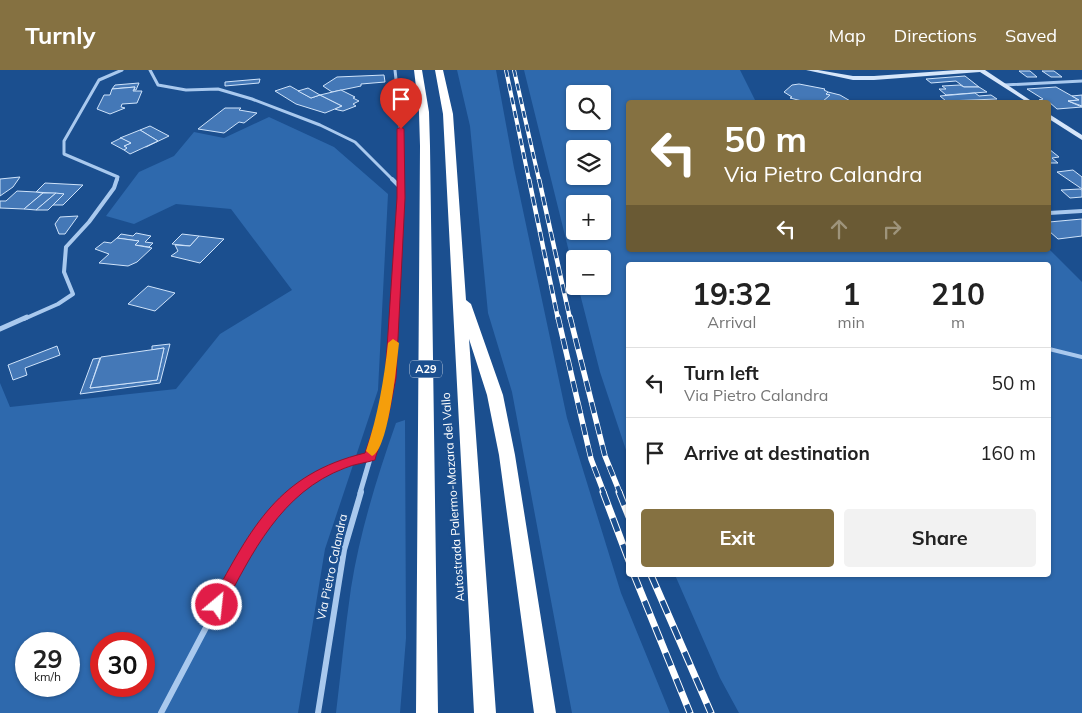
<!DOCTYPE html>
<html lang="en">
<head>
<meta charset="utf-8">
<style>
  :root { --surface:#fff; --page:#f2f2f2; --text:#222; --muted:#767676; --line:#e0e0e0; --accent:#857141 }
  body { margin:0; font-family:Mulish,sans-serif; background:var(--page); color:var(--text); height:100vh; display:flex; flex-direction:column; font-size:19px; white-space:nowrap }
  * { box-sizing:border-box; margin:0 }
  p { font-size:16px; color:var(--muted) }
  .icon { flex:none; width:28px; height:28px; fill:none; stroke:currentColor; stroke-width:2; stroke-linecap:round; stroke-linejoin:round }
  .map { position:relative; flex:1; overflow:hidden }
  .side { position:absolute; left:626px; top:192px; width:425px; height:315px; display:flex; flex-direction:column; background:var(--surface); border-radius:5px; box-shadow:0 1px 4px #0004 }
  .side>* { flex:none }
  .guide { position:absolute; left:626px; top:30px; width:425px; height:152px; border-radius:5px; box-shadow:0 1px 4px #0004; background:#857141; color:#fff; overflow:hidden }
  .buttons { position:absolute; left:566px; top:15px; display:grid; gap:10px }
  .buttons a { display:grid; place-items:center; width:45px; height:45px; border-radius:5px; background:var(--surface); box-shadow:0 1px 4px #0004; font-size:25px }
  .speed { position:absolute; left:15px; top:562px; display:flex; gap:10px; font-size:25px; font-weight:700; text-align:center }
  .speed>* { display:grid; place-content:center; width:65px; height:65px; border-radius:50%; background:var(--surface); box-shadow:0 1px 4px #0004; line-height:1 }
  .speed small { font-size:12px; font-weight:400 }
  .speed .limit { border:8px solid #d22; background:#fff; color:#111 }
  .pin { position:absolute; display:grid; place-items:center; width:42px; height:42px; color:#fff; margin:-51px -21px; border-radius:50% 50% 50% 0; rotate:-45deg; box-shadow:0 0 5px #0007 }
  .pin .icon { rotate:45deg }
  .me { position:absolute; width:55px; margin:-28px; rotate:28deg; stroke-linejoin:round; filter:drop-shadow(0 0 4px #0008) }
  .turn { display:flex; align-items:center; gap:18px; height:105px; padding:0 15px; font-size:22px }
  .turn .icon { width:65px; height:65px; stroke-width:2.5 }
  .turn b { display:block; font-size:35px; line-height:42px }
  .lanes { display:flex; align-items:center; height:48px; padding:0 15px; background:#0003; justify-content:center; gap:25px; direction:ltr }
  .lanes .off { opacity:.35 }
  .eta { display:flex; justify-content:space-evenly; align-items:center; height:85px; text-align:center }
  .eta b { font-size:30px; font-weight:700; line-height:35px }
  .primary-button { display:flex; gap:10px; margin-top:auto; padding:10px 15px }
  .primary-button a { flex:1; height:58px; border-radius:5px; background:var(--accent); color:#fff; font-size:20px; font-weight:700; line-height:58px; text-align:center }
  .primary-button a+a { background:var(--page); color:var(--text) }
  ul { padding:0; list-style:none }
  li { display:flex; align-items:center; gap:15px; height:70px; padding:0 15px; border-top:1px solid var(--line) }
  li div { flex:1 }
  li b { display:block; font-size:19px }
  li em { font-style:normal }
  header { display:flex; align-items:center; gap:30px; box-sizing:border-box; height:70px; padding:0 25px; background:var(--accent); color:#fff }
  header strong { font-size:24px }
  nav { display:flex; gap:28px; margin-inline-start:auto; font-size:18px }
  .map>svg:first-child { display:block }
  .green { fill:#2e69ad; fill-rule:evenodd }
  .building { fill:#4478b7; stroke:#cfe3fa }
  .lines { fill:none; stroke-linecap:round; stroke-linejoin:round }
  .lane { stroke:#a9c9ee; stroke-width:4 }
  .street-far3 { stroke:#a9c9ee; stroke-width:3 }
  .street-far2 { stroke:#a9c9ee; stroke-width:4 }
  .street-far1 { stroke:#a9c9ee; stroke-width:5 }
  .street { stroke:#a9c9ee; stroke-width:6 }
  .secondary { fill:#d6e6fa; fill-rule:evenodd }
  .highway { fill:#fff; fill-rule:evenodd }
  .rail-far3-casing { stroke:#fff; stroke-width:4 }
  .rail-far2-casing { stroke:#fff; stroke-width:4.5 }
  .rail-far1-casing { stroke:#fff; stroke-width:5.5 }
  .rail-casing { stroke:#fff; stroke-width:7 }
  .rail-far3 { stroke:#1b4f8f; stroke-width:2.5; stroke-dasharray:7; stroke-linecap:butt }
  .rail-far2 { stroke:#1b4f8f; stroke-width:3; stroke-dasharray:9; stroke-linecap:butt }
  .rail-far1 { stroke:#1b4f8f; stroke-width:4; stroke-dasharray:11; stroke-linecap:butt }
  .rail { stroke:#1b4f8f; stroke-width:5; stroke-dasharray:14; stroke-linecap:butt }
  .route { fill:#e11d48; stroke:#92132f }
  .slow { fill:#f59e0b }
  .labels { text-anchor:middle; stroke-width:4.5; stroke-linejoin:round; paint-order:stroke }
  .shield { fill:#1b4f8f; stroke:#bbcadd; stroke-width:1 }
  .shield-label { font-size:11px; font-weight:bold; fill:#fff }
  .street-label { font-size:12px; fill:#fff; stroke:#1b4f8f }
</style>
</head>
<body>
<header>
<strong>Turnly</strong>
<nav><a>Map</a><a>Directions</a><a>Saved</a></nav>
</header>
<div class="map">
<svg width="1082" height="643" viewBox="0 0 1082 643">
  <rect width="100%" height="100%" fill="#1b4f8f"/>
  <g class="green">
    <polygon points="457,0 496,0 514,98 567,348 621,523 670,643 572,643 512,322 488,243 470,56"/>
    <path d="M524 0H740L756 32H629V180L1049 179 1082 212V643H739L720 608 675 505H1049V195H629V389L600 302 578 216H602V189H575V206ZM575 24H602V51H575ZM575 79H602V106H575ZM575 134H602V161H575Z"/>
    <path d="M269 47 334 77 388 124 378 320 325 479 298 643H0V313L10 337 176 319 220 264 292 220 231 139 176 134 134 154 106 146 139 102 174 86 194 62 224 68ZM26 574H69V616H26ZM101 574H144V616H101Z"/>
    <path d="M405 350 406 568 400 643H336C341 601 345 559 351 518 360 462 377 407 396 353Z"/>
  </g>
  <g class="building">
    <polygon points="1019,1 1030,1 1037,7 1027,7"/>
    <polygon points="1042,1 1054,1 1062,7 1051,7"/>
    <polygon points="384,5 385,12 361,14 361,16 332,22 323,16 337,7"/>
    <polygon points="965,6 979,17 964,17 956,11 931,13 926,9"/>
    <polygon points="260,9 259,13 225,16 225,12"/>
    <polygon points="139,13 136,20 134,20 135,17 112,19 115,15"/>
    <polygon points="799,14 825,19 824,20 828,22 826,24 830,25 823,32 806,32 790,28 792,27 784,22 792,15"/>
    <polygon points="960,15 964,17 979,17 987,22 946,25 939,19 946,19 942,16"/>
    <polygon points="290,16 311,28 320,25 342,36 325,43 296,34 275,21"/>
    <polygon points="135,17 133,21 142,21 137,33 122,34 121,37 125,38 110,44 97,39 104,25 110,25 112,19"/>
    <polygon points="1056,17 1079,30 1068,31 1082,37 1057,39 1049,32 1039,30 1043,29 1027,19"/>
    <polygon points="308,18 320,25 311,28 298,21"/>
    <polygon points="341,20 355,27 353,28 359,31 353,34 356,36 343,41 338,40 335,39 342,36 320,25"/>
    <polygon points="828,22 840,25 852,32 822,32 830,25 826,24"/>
    <polygon points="975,23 979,26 991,25 997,29 946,31 940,26"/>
    <polygon points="1082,25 1082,36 1068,31 1079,30 1072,26"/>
    <polygon points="225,38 241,38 239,40 257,43 244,53 239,52 224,63 198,59"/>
    <polygon points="150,56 169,66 146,77 144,76 158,71 140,60"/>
    <polygon points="140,60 158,71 130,84 124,80 127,78 124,76 131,73 120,68"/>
    <polygon points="121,68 131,73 124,76 127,78 124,80 111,73"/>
    <polygon points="1049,79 1059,87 1052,88 1058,93 1049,93"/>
    <polygon points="1073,100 1082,107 1082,119 1057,102"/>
    <polygon points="20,107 13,117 0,126 0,109"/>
    <polygon points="45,113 83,115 63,135 53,135 64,124 36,122"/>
    <polygon points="1080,119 1082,120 1082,127 1070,128 1061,120"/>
    <polygon points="17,121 36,122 43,123 24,139 0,138 0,131 6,131"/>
    <polygon points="43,123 56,123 36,140 24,139"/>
    <polygon points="56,123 64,124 48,140 36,140"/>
    <polygon points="78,146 65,164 59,164 55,154 60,147"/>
    <polygon points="1082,149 1082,166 1058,169 1049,161 1049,152"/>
    <polygon points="136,163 151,166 145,172 153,173 149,177 135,175 139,171 117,168 121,164 133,166"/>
    <polygon points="182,164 199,166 190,176 172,174"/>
    <polygon points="199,166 224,169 200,193 171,186 178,181 175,175 190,176"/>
    <polygon points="117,168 139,171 135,175 152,178 137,192 128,196 99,193 109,184 95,179 104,172 111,173"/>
    <polygon points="148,216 175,223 155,241 128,234"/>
    <polygon points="170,274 160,313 80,324 93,289 100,288 90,318 157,310 164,278 152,280 152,276"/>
    <polygon points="57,276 60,285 25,298 27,305 13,310 8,295"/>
    <polygon points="164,278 157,310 90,318 101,287"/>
  </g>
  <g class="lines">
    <polyline class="lane" points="1049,279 1082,287"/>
    <g class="street-far3">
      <polyline points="150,0 158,15 186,20 218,19 252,29 320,55 355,72 393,110"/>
      <polyline points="395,0 400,46 401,110"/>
      <polyline points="1004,15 1082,11"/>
      <polyline points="117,110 118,107 64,84 64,71 99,10 122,0"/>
    </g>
    <g class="street-far2">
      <polyline points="392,109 401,118"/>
      <polyline points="1049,143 1082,141"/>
      <polyline points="24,249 58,234 73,224 64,202 66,177 89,152 114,118 117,109"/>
      <polyline points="394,249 401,109"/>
    </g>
    <g class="street-far1">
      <polyline points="0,259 27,247"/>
      <polyline points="292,423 322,404 370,386"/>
      <polyline points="360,423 382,348 390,308 394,247"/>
    </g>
    <g class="street">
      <polyline points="161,643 250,474 272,443 294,422"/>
      <polyline points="318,643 344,480 361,422"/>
    </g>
    <g class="secondary">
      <polygon points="806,0 818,0 853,6 874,6 957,0 985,0 1033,32 1027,32 980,2 874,10 853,10"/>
      <polygon points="1049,44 1082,65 1082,70 1049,49"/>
    </g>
    <g class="highway">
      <polygon points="414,0 422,0 429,42 430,76 438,643 416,643 420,76 419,42"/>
      <polygon points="435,0 443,0 453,44 466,230 471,234 503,325 515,385 556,643 534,643 499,385 487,325 469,269 496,643 474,643 443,44"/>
    </g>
    <g class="rail-far3-casing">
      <g id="rail-far3">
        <polyline points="506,0 529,110"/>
        <polyline points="514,0 539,110"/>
      </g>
    </g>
    <g class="rail-far2-casing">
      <g id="rail-far2">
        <polyline points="529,109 558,249"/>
        <polyline points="539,109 570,249"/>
      </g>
    </g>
    <g class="rail-far1-casing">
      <g id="rail-far1">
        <polyline points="558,247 591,389 604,423"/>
        <polyline points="570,247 605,386 620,423"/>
      </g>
    </g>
    <g class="rail-casing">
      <g id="rail">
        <polyline points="603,422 629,491"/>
        <polyline points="619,422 629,447"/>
        <polyline points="634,505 690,643"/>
        <polyline points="651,505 711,643"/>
      </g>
    </g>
    <use href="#rail-far3" class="rail-far3"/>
    <use href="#rail-far2" class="rail-far2"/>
    <use href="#rail-far1" class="rail-far1"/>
    <use href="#rail" class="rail"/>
  </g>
  <path class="route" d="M401 57 404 59 405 128 396 308 388 348 376 386 375 390C365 393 354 394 345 398 281 422 252 483 222 540L217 542 212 540 210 535 212 530C252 457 278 404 365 383L377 348 385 308 397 128V59Z"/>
  <path class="slow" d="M393 269 399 273C397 291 389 380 372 386L366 381C378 345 384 310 388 273Z"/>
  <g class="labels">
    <rect class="shield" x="410" y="290.5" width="32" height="17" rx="4"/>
    <g class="shield-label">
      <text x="426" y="303">A29</text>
    </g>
    <g class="street-label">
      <text transform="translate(453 427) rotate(-94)" y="4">Autostrada Palermo-Mazara del Vallo</text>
      <text transform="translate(332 497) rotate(-78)" y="4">Via Pietro Calandra</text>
    </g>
  </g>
</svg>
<div class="buttons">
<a><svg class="icon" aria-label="search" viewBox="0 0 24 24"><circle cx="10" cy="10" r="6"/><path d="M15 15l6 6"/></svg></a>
<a><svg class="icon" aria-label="layers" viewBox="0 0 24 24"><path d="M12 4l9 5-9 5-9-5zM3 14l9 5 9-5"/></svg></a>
<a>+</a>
<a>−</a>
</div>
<div class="speed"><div>29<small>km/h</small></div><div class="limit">30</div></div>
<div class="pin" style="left:401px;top:59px;background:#d93025"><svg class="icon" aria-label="arrive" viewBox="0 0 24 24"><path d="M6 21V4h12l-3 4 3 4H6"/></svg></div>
<svg class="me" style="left:217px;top:535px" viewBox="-20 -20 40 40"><circle r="17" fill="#e11d48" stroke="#fff" stroke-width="3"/><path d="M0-11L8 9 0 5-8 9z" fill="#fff"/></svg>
<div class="guide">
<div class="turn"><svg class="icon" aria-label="left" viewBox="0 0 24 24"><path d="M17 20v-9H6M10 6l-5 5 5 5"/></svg><div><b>50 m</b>Via Pietro Calandra</div></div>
<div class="lanes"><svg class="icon" aria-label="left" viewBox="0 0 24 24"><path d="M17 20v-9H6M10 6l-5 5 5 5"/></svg><svg class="icon off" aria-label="ahead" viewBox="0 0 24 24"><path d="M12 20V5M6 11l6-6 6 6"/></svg><svg class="icon off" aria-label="right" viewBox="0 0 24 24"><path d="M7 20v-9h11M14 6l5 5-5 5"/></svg></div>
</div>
<section class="side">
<div class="eta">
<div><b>19:32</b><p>Arrival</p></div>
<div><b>1</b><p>min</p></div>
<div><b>210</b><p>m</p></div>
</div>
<ul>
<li><svg class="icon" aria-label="left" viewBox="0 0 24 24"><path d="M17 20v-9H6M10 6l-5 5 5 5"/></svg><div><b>Turn left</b><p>Via Pietro Calandra</p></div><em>50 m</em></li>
<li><svg class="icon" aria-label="arrive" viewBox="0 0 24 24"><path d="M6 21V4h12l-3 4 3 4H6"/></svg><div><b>Arrive at destination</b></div><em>160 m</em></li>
</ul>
<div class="primary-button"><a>Exit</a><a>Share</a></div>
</section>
</div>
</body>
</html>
